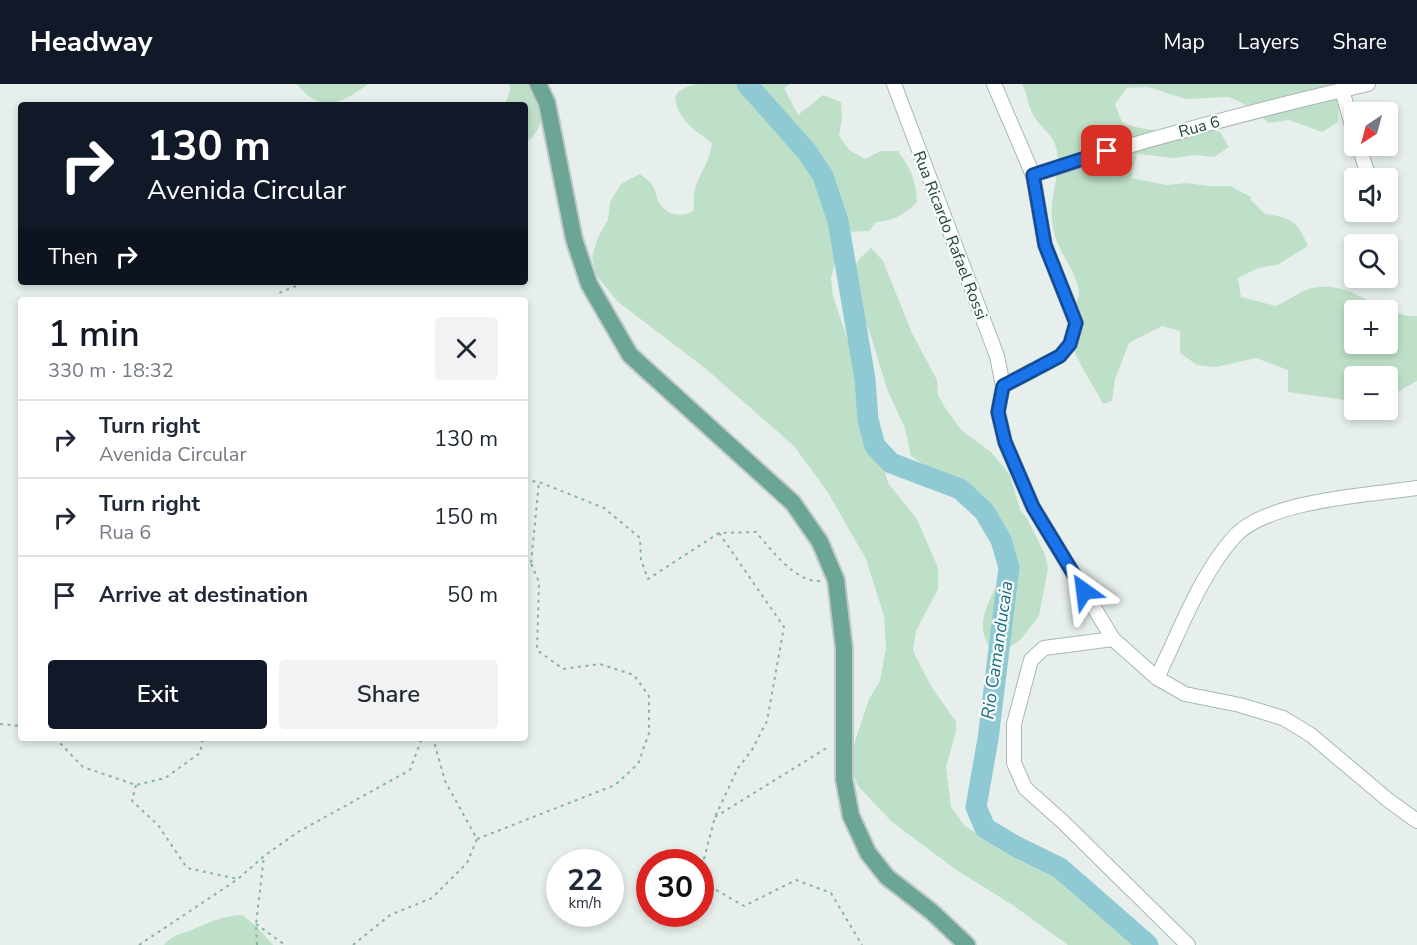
<!DOCTYPE html>
<html lang="en">
<head>
<meta charset="utf-8">
<style>
  :root { --surface:#fff; --page:#f2f2f3; --text:#1f2937; --muted:#747a83; --line:#e0e1e3; --accent:#111827 }
  body { margin:0; font-family:"Nunito Sans",sans-serif; background:var(--page); color:var(--text); height:100vh; display:flex; flex-direction:column; font-size:22px; white-space:nowrap }
  * { box-sizing:border-box; margin:0 }
  p { font-size:20px; color:var(--muted) }
  .icon { flex:none; width:33px; height:33px; fill:none; stroke:currentColor; stroke-width:2; stroke-linecap:round; stroke-linejoin:round }
  .map { position:relative; flex:1; overflow:hidden }
  .details { position:absolute; left:18px; top:213px; width:510px; height:444px; display:flex; flex-direction:column; background:var(--surface); border-radius:6px; box-shadow:0 3px 9px #0003 }
  .details>* { flex:none }
  .guide { position:absolute; left:18px; top:18px; width:510px; height:183px; border-radius:6px; box-shadow:0 3px 9px #0003; background:#111827; color:#fff; overflow:hidden }
  .needle { width:39px; rotate:216deg }
  .tools { position:absolute; left:1344px; top:18px; display:grid; gap:12px }
  .tools a { display:grid; place-items:center; width:54px; height:54px; border-radius:6px; background:var(--surface); box-shadow:0 3px 9px #0003; font-size:30px }
  .speed { position:absolute; left:546px; top:765px; display:flex; gap:12px; font-size:30px; font-weight:700; text-align:center }
  .speed>* { display:grid; place-content:center; width:78px; height:78px; border-radius:50%; background:var(--surface); box-shadow:0 3px 9px #0003; line-height:1 }
  .speed small { font-size:15px; font-weight:400 }
  .speed .limit { border:9px solid #d22; background:#fff; color:#111 }
  .pin { position:absolute; display:grid; place-items:center; width:51px; height:51px; color:#fff; margin:-26px; border-radius:12px; box-shadow:0 3px 9px #0006 }
  .me { position:absolute; width:66px; margin:-33px; rotate:329deg; stroke-linejoin:round; filter:drop-shadow(0 0 4px #0008) }
  .turn { display:flex; align-items:center; gap:21px; height:126px; padding:0 30px; font-size:27px }
  .turn .icon { width:78px; height:78px; stroke-width:2.5 }
  .turn b { display:block; font-size:42px; line-height:51px }
  .then { display:flex; align-items:center; height:57px; padding:0 30px; background:#0003; gap:12px; font-size:22px }
  .round { display:grid; place-items:center; flex:none; width:63px; height:63px; border-radius:6px; background:var(--page) }
  .headline { display:flex; align-items:center; justify-content:space-between; height:102px; padding:0 30px }
  h1 { font-size:36px; font-weight:600; line-height:45px; color:var(--accent) }
  .primary-button { display:flex; gap:12px; margin-top:auto; padding:12px 30px }
  .primary-button a { flex:1; height:69px; border-radius:6px; background:var(--accent); color:#fff; font-size:24px; font-weight:600; line-height:69px; text-align:center }
  .primary-button a+a { background:var(--page); color:var(--text) }
  ul { padding:0; list-style:none }
  li { display:flex; align-items:center; gap:18px; height:78px; padding:0 30px; border-top:2px solid var(--line) }
  li div { flex:1 }
  li b { display:block; font-size:22px }
  li em { font-style:normal }
  header { display:flex; align-items:center; gap:36px; box-sizing:border-box; height:84px; padding:0 30px; background:var(--accent); color:#fff }
  header strong { font-size:28px }
  nav { display:flex; gap:33px; margin-inline-start:auto; font-size:21px }
  .map>svg:first-child { display:block }
  .green { fill:#bfe0c8; fill-rule:evenodd }
  .lines { fill:none; stroke-linecap:round; stroke-linejoin:round }
  .river { stroke:#8ec9d4; stroke-width:21 }
  .minor-casing { stroke:#a8b8b2; stroke-width:16 }
  .major-casing { stroke:#c2cac8; stroke-width:20 }
  .path { stroke:#86b3a5; stroke-width:2; stroke-dasharray:3 4.5; stroke-linecap:butt }
  .minor { stroke:#fff; stroke-width:14 }
  .major { stroke:#6aa596; stroke-width:16 }
  .route-casing { stroke:#114b97; stroke-width:15 }
  .route { stroke:#1a73e8; stroke-width:10 }
  .labels { text-anchor:middle; stroke-width:4.5; stroke-linejoin:round; paint-order:stroke }
  .street-label { font-size:16px; fill:#24423a; stroke:#f7fbf9 }
  .water-label { font-size:18px; font-style:italic; fill:#1c6f80; stroke:#f7fbf9 }
</style>
</head>
<body>
<header>
<strong>Headway</strong>
<nav><a>Map</a><a>Layers</a><a>Share</a></nav>
</header>
<div class="map">
<svg width="1417" height="861" viewBox="0 0 1417 861">
  <rect width="100%" height="100%" fill="#e6efeb"/>
  <g class="green">
    <path d="M297 0H368C342 20 320 30 297 0Z"/>
    <path d="M509 0H535C541 22 548 44 525 59V21H505L510 7Z"/>
    <path d="M697 0H790L784 4 798 31 823 11 841 18 842 35 839 52 849 66 865 75 881 67H898C911 86 916 95 917 118 905 130 894 137 876 138L869 147 843 148 831 194 833 212 849 260 868 345 882 377 888 399 917 435 938 484V505L916 547 913 567 931 602 956 638V648L946 683 951 723 964 741 988 758 1027 765 1102 816 1111 823 1139 861H1068L1011 820 958 787 892 738 858 702 850 683V673L869 615 880 597 886 564 884 532 866 475 827 407 794 362 706 285 617 217 597 192 592 173 598 153 608 136 610 118 621 100 640 90C645 94 651 98 654 104 656 108 656 114 659 118 665 131 682 134 693 127 695 119 693 111 695 104 701 88 710 76 712 59 696 47 678 36 675 14 678 4 688 3 697 0Z"/>
    <path d="M1022 0H1337L1339 19 1338 38 1322 48 1289 36 1269 39 1244 20 1229 13 1186 15 1148 3 1127 4 1115 20 1122 38C1155 54 1186 39 1220 48L1229 63 1214 73 1194 71 1175 74 1137 70 1131 94 1167 101 1186 99 1208 102H1230L1251 113V116L1265 130C1291 133 1298 138 1308 162L1277 181 1258 184 1238 194 1241 213 1276 222C1286 218 1299 208 1309 205 1352 193 1382 235 1417 232V297L1394 310 1388 311V292H1354V316L1352 317 1288 308V286L1256 274 1216 283 1197 281 1180 269V247L1162 242 1129 259 1115 295 1112 317 1103 320C1091 295 1071 273 1070 246 1070 233 1080 214 1079 206 1073 179 1054 166 1052 135 1050 115 1058 96 1058 76 1057 47 1038 46 1031 26 1027 17 1027 8 1022 0ZM1354 226H1388V260H1354Z"/>
    <path d="M871 164 883 177 912 249 937 296 938 311 944 322 961 346 991 368 1010 391 1020 426 1027 434 1045 471 1048 484 1039 532 1021 555 1010 563 1001 566 991 564C971 540 993 510 1005 487L998 460 980 416 957 396 931 386 911 372 905 344 887 305 869 246 852 212 849 194 859 175Z"/>
    <path d="M242 831 256 842 273 861H164C177 848 177 852 192 846 210 838 222 832 242 831Z"/>
  </g>
  <g class="lines">
    <polyline class="river" points="747,0 807,68 823,92 838,137 865,295 868,336 875,362 891,379 960,405 984,427 1001,456 1009,483 988,655 976,723 985,744 1017,763 1060,784 1148,861"/>
    <g class="minor-casing">
      <g id="minor">
        <polyline points="894,0 997,272 1003,302 998,328 1005,358 1033,423 1113,555 1157,594 1185,610 1240,621 1283,634 1311,651 1388,716 1417,737"/>
        <polyline points="994,0 1033,91 1045,161 1076,239 1070,260 1060,272 1003,302"/>
        <polyline points="1342,6 1354,48"/>
        <polyline points="1359,62 1369,94"/>
        <path d="M1033 91C1143 56 1255 26 1368 0"/>
        <polyline points="1113,555 1044,564 1031,576 1014,640 1014,679 1025,704 1062,737 1188,861"/>
        <path d="M1157 594C1179 549 1200 491 1234 453 1267 416 1369 411 1417 404"/>
      </g>
    </g>
    <g class="major-casing">
      <polyline id="major" points="538,0 547,19 574,155 589,200 630,271 793,419 820,458 836,496 844,564 844,695 851,732 868,769 887,793 932,828 967,861"/>
    </g>
    <g class="path">
      <polyline points="278,216 279,209 306,198"/>
      <path d="M525 396 539 398 604 424 640 454 641 476 648 495 719 449 756 448C771 465 795 499 821 497"/>
      <polyline points="719,449 784,543 767,637 752,666 738,684 715,733 704,775 711,803 744,822 796,796 831,809 862,861"/>
      <polyline points="525,483 531,479 539,398"/>
      <polyline points="0,640 21,642"/>
      <polyline points="55,654 83,683 136,701 165,694 200,669 203,654"/>
      <polyline points="136,701 132,717 158,741 187,784 238,795"/>
      <polyline points="715,733 830,662"/>
      <polyline points="477,755 615,701 638,680 649,649 649,612 634,591 600,580 563,585 537,566 539,498 531,479"/>
      <polyline points="256,840 285,861"/>
      <polyline points="139,861 238,795 264,772 298,748 410,686 422,654"/>
      <polyline points="257,861 256,840 264,772"/>
      <polyline points="353,861 390,831 432,814 467,779 477,755 445,697 433,654"/>
    </g>
    <use href="#minor" class="minor"/>
    <use href="#major" class="major"/>
  </g>
  <g class="lines">
    <g class="route-casing">
      <polyline id="route" points="1084,507 1033,423 1005,358 998,328 1003,302 1060,272 1070,260 1076,239 1045,161 1033,91 1107,67"/>
    </g>
    <use href="#route" class="route"/>
  </g>
  <g class="labels">
    <g class="street-label">
      <text transform="translate(1199 42) rotate(-15)" y="6">Rua 6</text>
      <text transform="translate(951 151) rotate(69)" y="6">Rua Ricardo Rafael Rossi</text>
    </g>
    <g class="water-label">
      <text transform="translate(997 566) rotate(-82)" y="6">Rio Camanducaia</text>
    </g>
  </g>
</svg>
<div class="tools">
<a><svg class="needle" viewBox="-14 -14 28 28"><path d="M0-13l5 13h-10z" fill="#e53935"/><path d="M0 13l5-13h-10z" fill="#747a83"/></svg></a>
<a><svg class="icon" aria-label="sound" viewBox="0 0 24 24"><path d="M4 9h4l5-4v14l-5-4H4zM17 9q2 3 0 6"/></svg></a>
<a><svg class="icon" aria-label="search" viewBox="0 0 24 24"><circle cx="10" cy="10" r="6"/><path d="M15 15l6 6"/></svg></a>
<a>+</a>
<a>−</a>
</div>
<div class="speed"><div>22<small>km/h</small></div><div class="limit">30</div></div>
<div class="pin" style="left:1107px;top:67px;background:#d93025"><svg class="icon" aria-label="arrive" viewBox="0 0 24 24"><path d="M6 21V4h12l-3 4 3 4H6"/></svg></div>
<svg class="me" style="left:1084px;top:507px" viewBox="-20 -20 40 40"><path d="M0-17L14 15 0 8-14 15z" fill="#1a73e8" stroke="#fff" stroke-width="4"/></svg>
<div class="guide">
<div class="turn"><svg class="icon" aria-label="right" viewBox="0 0 24 24"><path d="M7 20v-9h11M14 6l5 5-5 5"/></svg><div><b>130 m</b>Avenida Circular</div></div>
<div class="then">Then<svg class="icon" aria-label="right" viewBox="0 0 24 24"><path d="M7 20v-9h11M14 6l5 5-5 5"/></svg></div>
</div>
<section class="details">
<div class="headline"><div><h1>1 min</h1><p>330 m · 18:32</p></div><a class="round"><svg class="icon" aria-label="close" viewBox="0 0 24 24"><path d="M6 6l12 12M18 6L6 18"/></svg></a></div>
<ul>
<li><svg class="icon" aria-label="right" viewBox="0 0 24 24"><path d="M7 20v-9h11M14 6l5 5-5 5"/></svg><div><b>Turn right</b><p>Avenida Circular</p></div><em>130 m</em></li>
<li><svg class="icon" aria-label="right" viewBox="0 0 24 24"><path d="M7 20v-9h11M14 6l5 5-5 5"/></svg><div><b>Turn right</b><p>Rua 6</p></div><em>150 m</em></li>
<li><svg class="icon" aria-label="arrive" viewBox="0 0 24 24"><path d="M6 21V4h12l-3 4 3 4H6"/></svg><div><b>Arrive at destination</b></div><em>50 m</em></li>
</ul>
<div class="primary-button"><a>Exit</a><a>Share</a></div>
</section>
</div>
</body>
</html>
